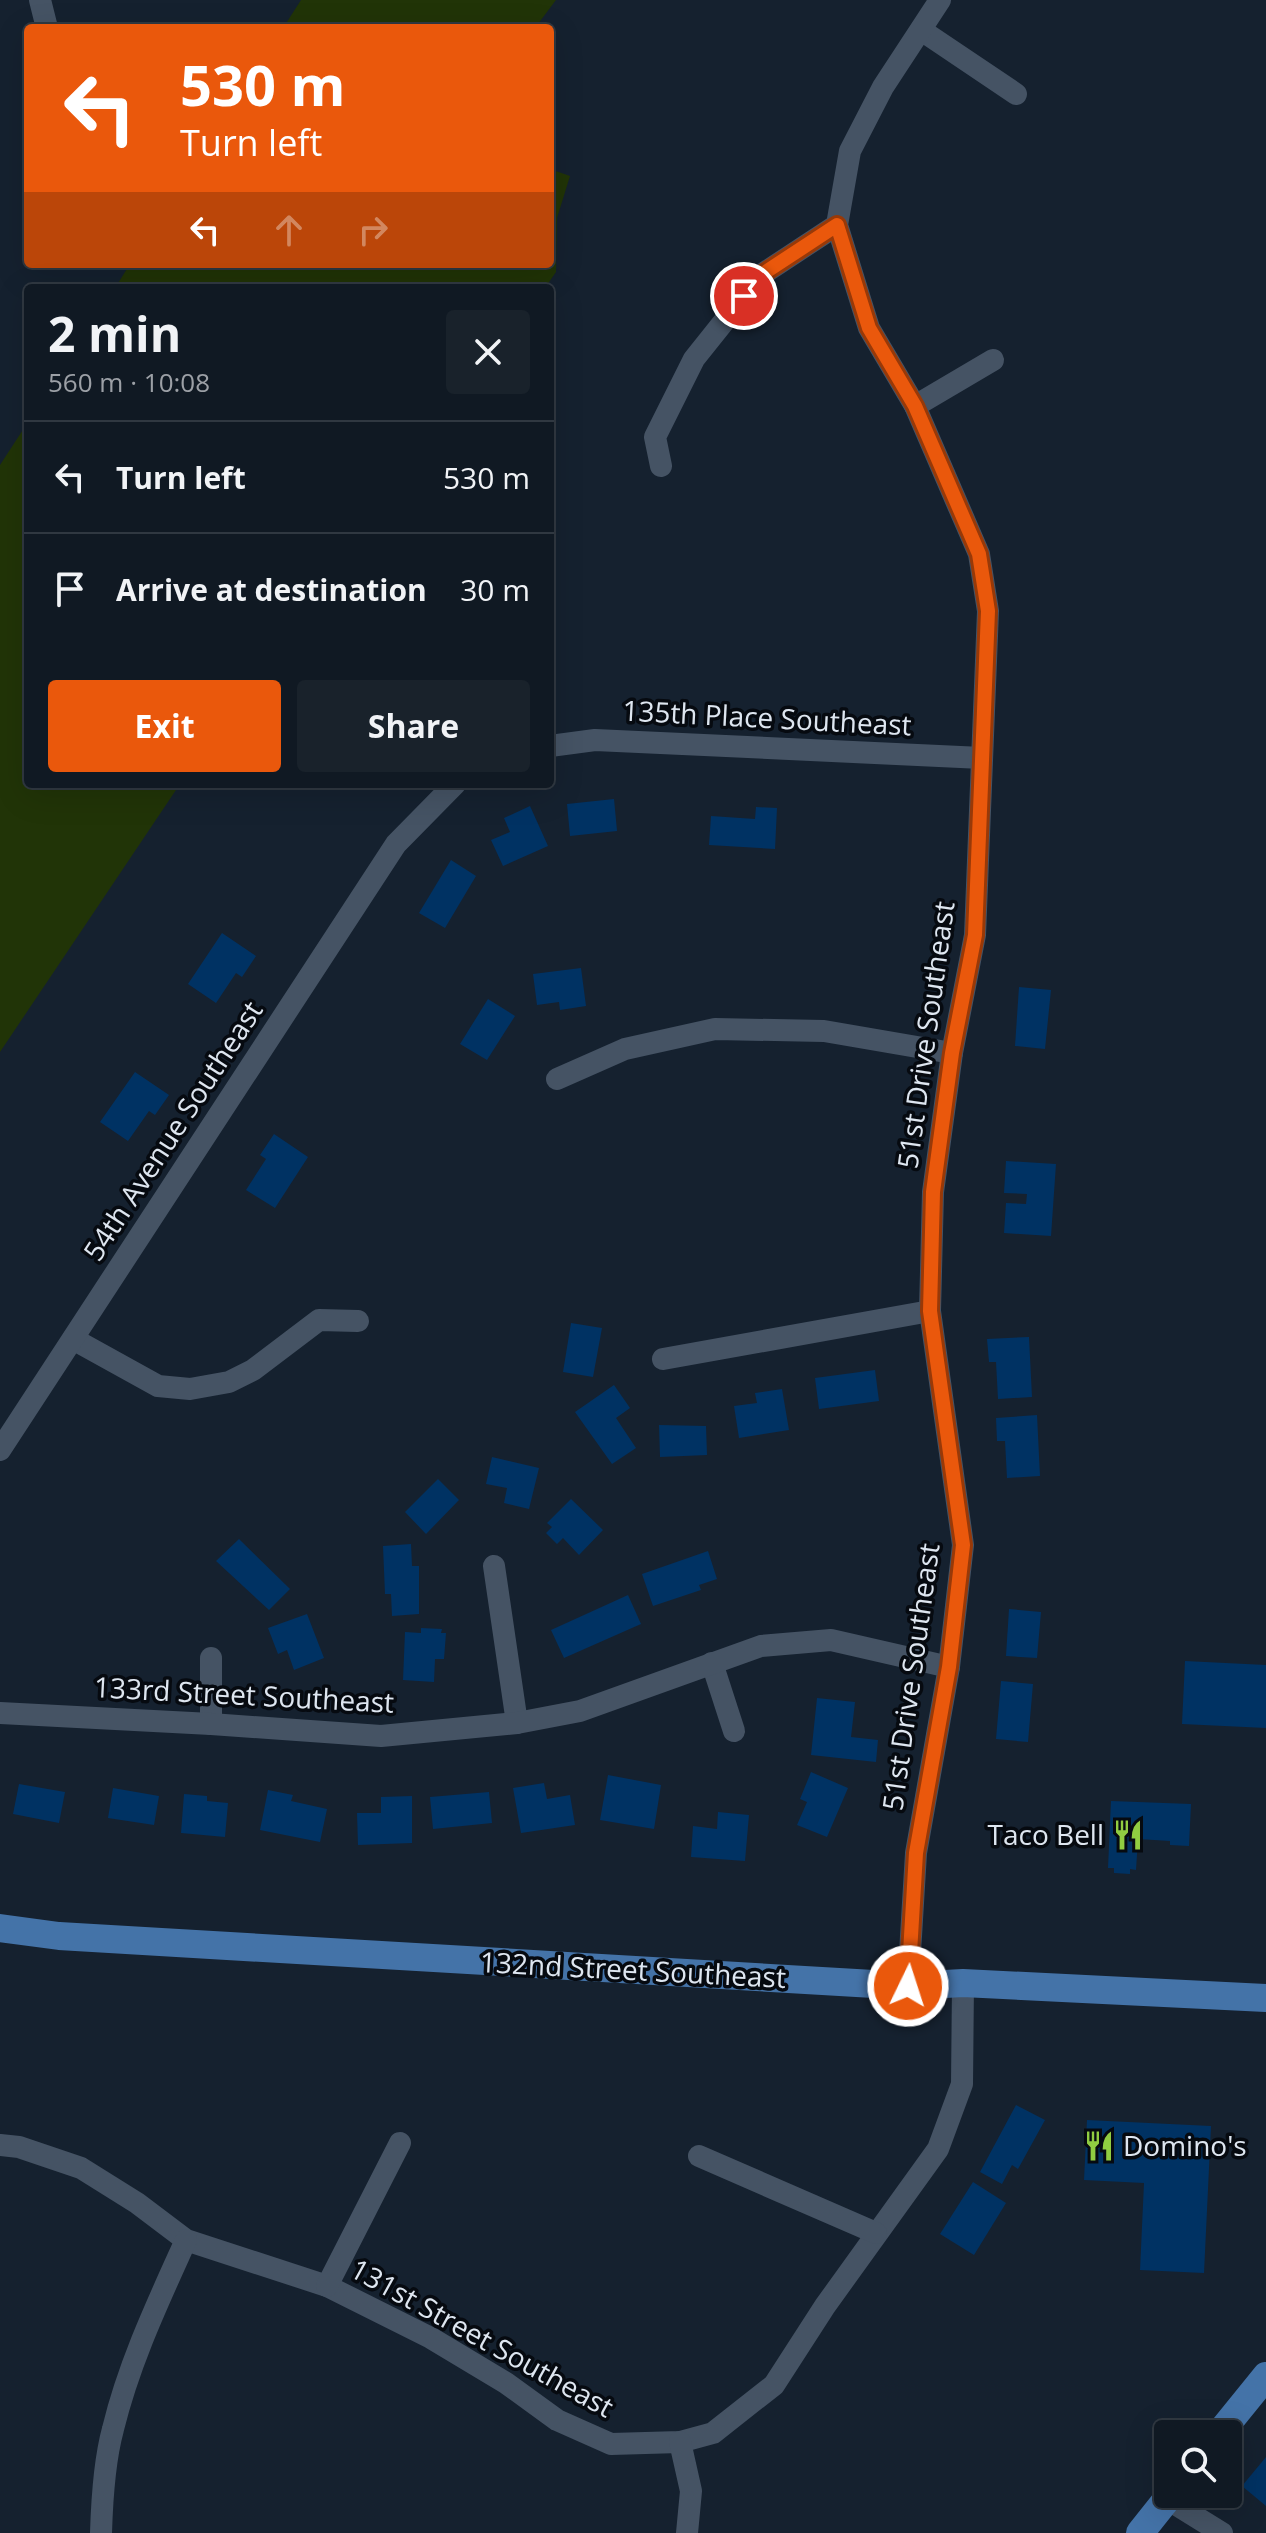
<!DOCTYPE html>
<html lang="en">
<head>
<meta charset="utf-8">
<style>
  :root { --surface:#101923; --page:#19222b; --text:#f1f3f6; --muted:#9ca0a6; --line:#303841; --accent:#ea580c }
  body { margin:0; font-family:"Open Sans",sans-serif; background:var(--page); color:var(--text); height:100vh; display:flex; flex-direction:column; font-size:30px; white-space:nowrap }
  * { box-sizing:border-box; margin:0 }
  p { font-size:26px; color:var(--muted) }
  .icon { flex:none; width:44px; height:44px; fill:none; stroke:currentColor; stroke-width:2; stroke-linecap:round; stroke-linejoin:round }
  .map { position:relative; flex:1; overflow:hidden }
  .panel { position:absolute; left:24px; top:284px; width:530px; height:504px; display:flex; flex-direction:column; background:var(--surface); border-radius:8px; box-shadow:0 8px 32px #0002,0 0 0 2px var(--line) }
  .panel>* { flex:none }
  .top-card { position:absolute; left:24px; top:24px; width:530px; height:244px; border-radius:8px; box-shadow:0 8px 32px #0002,0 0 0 2px var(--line); background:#ea580c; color:#fff; overflow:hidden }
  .controls { position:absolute; left:1154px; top:2420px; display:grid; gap:16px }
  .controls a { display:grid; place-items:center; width:88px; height:88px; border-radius:8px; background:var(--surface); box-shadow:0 8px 32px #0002,0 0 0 2px var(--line); font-size:40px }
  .pin { position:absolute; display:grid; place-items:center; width:68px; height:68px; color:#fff; margin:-34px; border:4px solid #fff; border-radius:50%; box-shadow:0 2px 8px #0007 }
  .me { position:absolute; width:88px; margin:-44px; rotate:4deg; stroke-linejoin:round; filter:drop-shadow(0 0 6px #0008) }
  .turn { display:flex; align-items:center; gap:28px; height:168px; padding:0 24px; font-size:36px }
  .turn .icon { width:104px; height:104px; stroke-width:2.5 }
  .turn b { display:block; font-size:56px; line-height:68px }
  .lanes { display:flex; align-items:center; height:76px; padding:0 24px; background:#0003; justify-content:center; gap:40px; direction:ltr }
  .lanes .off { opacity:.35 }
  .round { display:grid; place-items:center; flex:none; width:84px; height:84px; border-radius:8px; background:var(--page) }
  .headline { display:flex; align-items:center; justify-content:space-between; height:136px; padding:0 24px }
  h1 { font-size:48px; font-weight:700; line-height:60px }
  .primary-button { display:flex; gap:16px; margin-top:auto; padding:16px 24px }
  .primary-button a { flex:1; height:92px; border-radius:8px; background:var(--accent); color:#fff; font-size:32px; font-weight:700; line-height:92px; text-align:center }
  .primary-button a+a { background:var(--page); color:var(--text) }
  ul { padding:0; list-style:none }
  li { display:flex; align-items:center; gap:24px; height:112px; padding:0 24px; border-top:2px solid var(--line) }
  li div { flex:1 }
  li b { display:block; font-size:30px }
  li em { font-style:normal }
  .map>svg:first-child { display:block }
  .green { fill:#213407 }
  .building { fill:#003263 }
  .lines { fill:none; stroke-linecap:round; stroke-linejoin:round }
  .minor { stroke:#455364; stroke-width:22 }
  .major { stroke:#4473a8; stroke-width:28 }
  .route-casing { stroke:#983908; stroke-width:20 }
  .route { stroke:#ea580c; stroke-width:14 }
  .labels { text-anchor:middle; stroke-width:7; stroke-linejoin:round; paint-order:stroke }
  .street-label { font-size:28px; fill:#dee6f0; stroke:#060a10 }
  .poi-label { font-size:28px; fill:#dee6f0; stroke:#060a10; text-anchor:end }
</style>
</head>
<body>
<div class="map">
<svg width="1266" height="2533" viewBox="0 0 1266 2533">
  <rect width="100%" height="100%" fill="#15212f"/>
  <g class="green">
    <polygon points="301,0 556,0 535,28 283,28"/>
    <polygon points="550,169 570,176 557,218 556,272 545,288 115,288 130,264 550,264"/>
    <polygon points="28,422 28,784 180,784 0,1052 0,465"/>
  </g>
  <g class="building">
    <polygon points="614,799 617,831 570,836 567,804"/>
    <polygon points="530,806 548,846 503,866 491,840 510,832 504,818"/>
    <polygon points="756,807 777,808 775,849 709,845 711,816 755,819"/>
    <polygon points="451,860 476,876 445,928 419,913"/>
    <polygon points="222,933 256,956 242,977 236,973 216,1003 188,984"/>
    <polygon points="581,968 586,1006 560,1010 559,1002 537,1005 533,974"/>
    <polygon points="1019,987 1051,990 1045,1049 1015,1046"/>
    <polygon points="488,999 515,1016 487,1060 460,1044"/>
    <polygon points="135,1072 169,1095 155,1115 149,1111 128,1141 100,1122"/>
    <polygon points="274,1134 308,1157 275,1208 246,1190 266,1159 260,1155"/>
    <polygon points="1006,1161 1056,1164 1051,1236 1004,1233 1006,1203 1026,1204 1027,1194 1004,1193"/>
    <polygon points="571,1323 602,1328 593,1377 563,1372"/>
    <polygon points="1029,1337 1032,1397 998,1399 996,1362 989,1362 987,1339"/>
    <polygon points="875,1370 879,1401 819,1409 815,1378"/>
    <polygon points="614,1385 630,1408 616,1418 636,1448 612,1464 575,1412"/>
    <polygon points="782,1389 789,1430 739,1438 734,1406 757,1403 755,1393"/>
    <polygon points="1037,1415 1040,1476 1007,1478 1005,1441 997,1441 996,1418"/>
    <polygon points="659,1425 706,1426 707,1455 660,1457"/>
    <polygon points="492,1457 539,1468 529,1509 504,1503 507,1488 486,1484"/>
    <polygon points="438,1479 459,1500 426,1534 405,1512"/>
    <polygon points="571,1499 603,1530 579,1555 563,1538 557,1544 546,1533 552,1527 547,1523"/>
    <polygon points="239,1539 290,1589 269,1610 216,1561"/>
    <polygon points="411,1544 412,1566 419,1566 419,1614 392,1616 391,1594 385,1594 383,1546"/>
    <polygon points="708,1551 717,1579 699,1585 701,1590 653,1606 642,1574"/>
    <polygon points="628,1595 641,1624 564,1658 551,1630"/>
    <polygon points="1009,1609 1041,1612 1037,1658 1006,1656"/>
    <polygon points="307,1614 324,1658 294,1670 287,1650 278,1654 268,1628"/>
    <polygon points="421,1628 442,1629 441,1633 446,1633 444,1659 435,1659 434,1682 403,1680 405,1632 421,1633"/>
    <polygon points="1185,1661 1266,1665 1266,1728 1182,1724"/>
    <polygon points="1001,1681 1033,1684 1028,1742 996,1739"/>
    <polygon points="817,1698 855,1702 851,1737 878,1740 876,1762 811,1755"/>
    <polygon points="811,1772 848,1788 827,1837 797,1825 807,1802 800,1799"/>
    <polygon points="608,1775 661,1785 654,1829 600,1820"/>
    <polygon points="544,1783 547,1799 570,1795 575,1825 521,1833 513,1788"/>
    <polygon points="19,1784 65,1792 59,1823 13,1814"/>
    <polygon points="113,1788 159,1796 154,1825 108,1818"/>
    <polygon points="268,1790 293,1795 291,1801 327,1809 320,1842 260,1830"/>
    <polygon points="489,1792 492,1823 433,1829 430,1797"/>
    <polygon points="184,1794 207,1796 207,1801 228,1803 225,1837 181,1833"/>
    <polygon points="412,1796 412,1843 358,1845 357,1813 381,1813 381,1797"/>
    <polygon points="1111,1801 1191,1804 1189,1846 1170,1845 1170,1841 1138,1839 1136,1870 1130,1869 1130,1874 1114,1873 1114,1868 1108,1868"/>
    <polygon points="718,1812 749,1815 745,1861 691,1857 693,1826 717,1829"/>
    <polygon points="1016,2105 1045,2120 1018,2169 1012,2165 1002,2184 980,2172"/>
    <polygon points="1087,2120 1211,2126 1204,2273 1140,2270 1144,2183 1084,2180"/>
    <polygon points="973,2182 1006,2203 974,2255 940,2234"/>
    <polygon points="1266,2457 1266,2506 1242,2486"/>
  </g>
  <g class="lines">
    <g class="minor">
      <polyline points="40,0 47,28"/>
      <polyline points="921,30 1016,94"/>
      <polyline points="915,406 993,360"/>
      <polyline points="661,466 655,437 694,359 761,275 837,225"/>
      <polyline points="550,746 595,740 982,758"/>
      <polyline points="557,1079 625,1049 715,1029 824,1031 952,1053"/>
      <polyline points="73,1339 158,1386 190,1389 229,1382 253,1370 319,1320 358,1321"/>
      <polyline points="663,1359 930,1311"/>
      <polyline points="0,1450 396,844 455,784"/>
      <polyline points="494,1566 517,1723"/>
      <polyline points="211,1658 211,1724"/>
      <polyline points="712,1663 734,1731"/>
      <polyline points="0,1713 211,1724 381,1736 517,1723 580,1711 761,1646 831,1640 949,1667"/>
      <polyline points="908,1986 916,1853 949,1667 963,1545 930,1311 933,1192 952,1053 975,935 988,611 979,554 915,406 869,328 837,225 850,151 883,87 940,0"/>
      <polyline points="0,2145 19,2147 81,2168 137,2203 186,2240 327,2286 431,2338 506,2383 557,2420 611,2444 680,2442 713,2433 774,2385 825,2306 938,2149 962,2084 963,1983"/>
      <polyline points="699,2156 876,2233"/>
      <polyline points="327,2286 400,2143"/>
      <polyline points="680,2442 691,2491 687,2533"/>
      <polyline points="1167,2499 1222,2533"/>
      <path d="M101 2533C102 2499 104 2462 113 2429 129 2363 158 2302 186 2240"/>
    </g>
    <g class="major">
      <polyline points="0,1928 59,1936 908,1986 963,1983 1266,1998"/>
      <polyline points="1219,2434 1266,2376"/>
      <polyline points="1140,2533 1171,2494"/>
    </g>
  </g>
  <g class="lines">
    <g class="route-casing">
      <polyline id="route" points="744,296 761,275 837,225 869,328 915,406 979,554 988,611 975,935 952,1053 933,1192 930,1311 963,1545 949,1667 916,1853 908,1986"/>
    </g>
    <use href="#route" class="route"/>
  </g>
  <defs>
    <g id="restaurant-bare" transform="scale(2.4)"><path d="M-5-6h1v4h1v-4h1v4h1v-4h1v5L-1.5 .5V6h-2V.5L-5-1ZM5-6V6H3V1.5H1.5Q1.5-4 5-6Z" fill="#90cd41" stroke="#060a10" stroke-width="2.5" paint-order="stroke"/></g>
  </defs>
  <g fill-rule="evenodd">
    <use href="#restaurant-bare" x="1128" y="1835"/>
    <use href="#restaurant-bare" x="1099" y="2146"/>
  </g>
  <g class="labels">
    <g class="street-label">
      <text transform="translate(767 718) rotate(3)" y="10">135th Place Southeast</text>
      <text transform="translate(926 1035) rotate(-82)" y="10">51st Drive Southeast</text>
      <text transform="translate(173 1131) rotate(-57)" y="10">54th Avenue Southeast</text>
      <text transform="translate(911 1677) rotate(-82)" y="10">51st Drive Southeast</text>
      <text transform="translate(244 1695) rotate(3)" y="10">133rd Street Southeast</text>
      <text transform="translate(633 1970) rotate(3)" y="10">132nd Street Southeast</text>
      <text transform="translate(482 2338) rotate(29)" y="10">131st Street Southeast</text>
    </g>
    <g class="poi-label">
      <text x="1104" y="1845">Taco Bell</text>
      <text x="1123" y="2156" text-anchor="start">Domino's</text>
    </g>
  </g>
</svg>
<div class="controls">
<a><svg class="icon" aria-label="search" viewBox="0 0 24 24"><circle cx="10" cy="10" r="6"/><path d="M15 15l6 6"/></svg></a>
</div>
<div class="pin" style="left:744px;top:296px;background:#d93025"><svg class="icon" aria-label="arrive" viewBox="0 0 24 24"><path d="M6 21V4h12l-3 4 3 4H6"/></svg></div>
<svg class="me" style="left:908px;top:1986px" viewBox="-20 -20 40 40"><circle r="17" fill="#ea580c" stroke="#fff" stroke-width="3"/><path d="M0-11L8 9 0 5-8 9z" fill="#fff"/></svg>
<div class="top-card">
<div class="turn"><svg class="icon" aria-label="left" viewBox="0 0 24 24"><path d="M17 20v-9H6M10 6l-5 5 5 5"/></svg><div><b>530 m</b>Turn left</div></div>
<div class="lanes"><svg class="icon" aria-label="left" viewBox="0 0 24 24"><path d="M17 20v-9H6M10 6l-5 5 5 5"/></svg><svg class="icon off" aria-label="ahead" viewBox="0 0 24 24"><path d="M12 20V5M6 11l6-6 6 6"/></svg><svg class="icon off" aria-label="right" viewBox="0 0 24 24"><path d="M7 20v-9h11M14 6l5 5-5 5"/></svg></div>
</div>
<section class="panel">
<div class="headline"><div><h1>2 min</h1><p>560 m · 10:08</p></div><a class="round"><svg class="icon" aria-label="close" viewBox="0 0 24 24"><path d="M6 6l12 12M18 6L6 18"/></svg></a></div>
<ul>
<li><svg class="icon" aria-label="left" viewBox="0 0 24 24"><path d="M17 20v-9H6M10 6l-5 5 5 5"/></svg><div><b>Turn left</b></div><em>530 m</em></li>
<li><svg class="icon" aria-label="arrive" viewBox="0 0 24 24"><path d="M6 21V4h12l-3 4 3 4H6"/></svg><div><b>Arrive at destination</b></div><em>30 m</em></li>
</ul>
<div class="primary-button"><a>Exit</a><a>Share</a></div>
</section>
</div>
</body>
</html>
